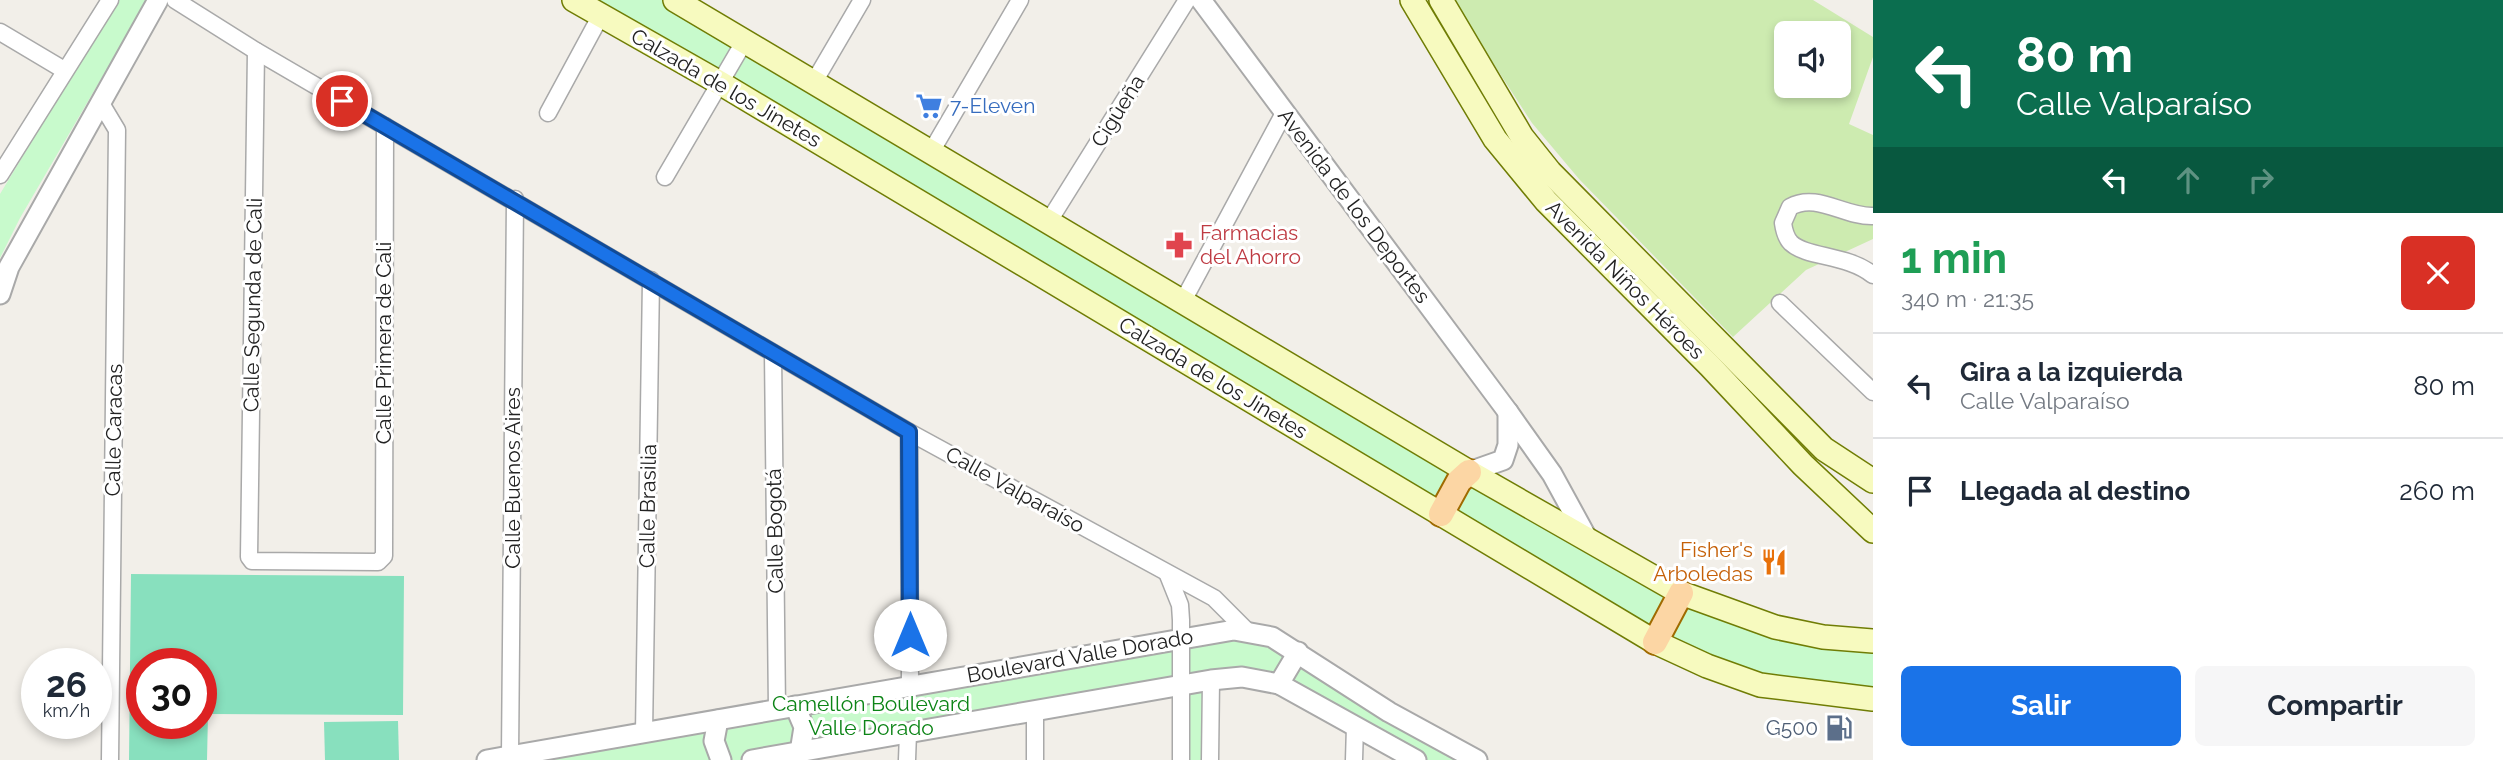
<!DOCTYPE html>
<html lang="es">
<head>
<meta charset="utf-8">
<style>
  :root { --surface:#fff; --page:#f6f6f7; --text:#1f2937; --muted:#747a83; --line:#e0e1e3; --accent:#1a73e8 }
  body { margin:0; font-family:Raleway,sans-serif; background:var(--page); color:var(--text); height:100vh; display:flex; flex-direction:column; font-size:26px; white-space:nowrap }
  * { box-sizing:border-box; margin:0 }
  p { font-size:23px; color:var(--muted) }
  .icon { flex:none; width:38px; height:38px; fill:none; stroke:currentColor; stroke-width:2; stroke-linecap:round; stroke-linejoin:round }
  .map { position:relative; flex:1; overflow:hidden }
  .details { display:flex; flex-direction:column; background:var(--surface); width:630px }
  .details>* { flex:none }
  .banner { background:#0b6e4f; color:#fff; overflow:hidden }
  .fabs { position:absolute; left:1774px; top:21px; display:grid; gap:14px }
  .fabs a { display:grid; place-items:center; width:77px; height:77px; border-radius:10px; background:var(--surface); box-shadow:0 4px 10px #0003; font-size:35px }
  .speed { position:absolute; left:21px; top:648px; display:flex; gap:14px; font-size:35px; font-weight:700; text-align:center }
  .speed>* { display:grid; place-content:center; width:91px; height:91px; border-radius:50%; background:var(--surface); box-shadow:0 4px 10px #0003; line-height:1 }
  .speed small { font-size:18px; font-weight:400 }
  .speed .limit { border:10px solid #d22; background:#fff; color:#111 }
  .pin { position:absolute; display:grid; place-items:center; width:60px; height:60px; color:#fff; margin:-30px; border:4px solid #fff; border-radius:50%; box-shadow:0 2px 7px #0007 }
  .me { position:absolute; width:77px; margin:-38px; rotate:0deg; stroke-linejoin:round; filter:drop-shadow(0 0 5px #0008) }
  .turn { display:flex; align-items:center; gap:24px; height:147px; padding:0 28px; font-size:32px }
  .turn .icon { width:91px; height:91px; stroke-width:2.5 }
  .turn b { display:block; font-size:49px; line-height:60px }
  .lanes { display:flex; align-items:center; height:66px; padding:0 28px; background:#0003; justify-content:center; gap:35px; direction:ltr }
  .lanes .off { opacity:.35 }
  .round { display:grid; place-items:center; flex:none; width:74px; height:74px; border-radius:10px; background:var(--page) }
  .overview { display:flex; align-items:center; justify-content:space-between; height:119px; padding:0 28px }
  h1 { font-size:42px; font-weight:700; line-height:52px; color:#1e9e55 }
  .action { display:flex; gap:14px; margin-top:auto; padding:14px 28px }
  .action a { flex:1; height:80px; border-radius:10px; background:var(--accent); color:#fff; font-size:28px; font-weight:700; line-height:80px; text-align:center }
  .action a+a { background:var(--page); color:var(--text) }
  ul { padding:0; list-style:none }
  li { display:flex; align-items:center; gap:21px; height:105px; padding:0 28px; border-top:2px solid var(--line) }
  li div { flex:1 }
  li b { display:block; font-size:26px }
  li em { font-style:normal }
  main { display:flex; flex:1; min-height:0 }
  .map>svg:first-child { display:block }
  .grass { fill:#cdebb0; fill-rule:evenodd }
  .park { fill:#c8facc }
  .pitch { fill:#88e0be; fill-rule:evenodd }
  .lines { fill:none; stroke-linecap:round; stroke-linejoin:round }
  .minor-casing { stroke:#a9a9a9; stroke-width:19 }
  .tertiary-casing { stroke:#a9a9a9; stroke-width:23 }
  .secondary-casing { stroke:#707d05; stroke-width:26 }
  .primary-casing { stroke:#a06b00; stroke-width:28 }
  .minor { stroke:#fff; stroke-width:16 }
  .tertiary { stroke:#fff; stroke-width:19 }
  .secondary { stroke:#f7fabf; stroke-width:23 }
  .primary { stroke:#fcd6a4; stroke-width:24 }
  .route-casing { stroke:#114b97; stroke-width:18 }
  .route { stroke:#1a73e8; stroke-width:12 }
  .labels { text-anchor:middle; stroke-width:6; stroke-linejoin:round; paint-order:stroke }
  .street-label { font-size:21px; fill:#222; stroke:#fff }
  .shop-label { font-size:21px; fill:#366cbe; stroke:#fff; text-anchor:start }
  .health-label { font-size:21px; fill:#be3a42; stroke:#fff; text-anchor:start }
  .food-label { font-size:21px; fill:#c56008; stroke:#fff; text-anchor:end }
  .park-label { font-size:21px; fill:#0c8416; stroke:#fff }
  .service-label { font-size:21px; fill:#4e5e75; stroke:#fff; text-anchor:end }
</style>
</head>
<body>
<main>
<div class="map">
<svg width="1873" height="760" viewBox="0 0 1873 760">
  <rect width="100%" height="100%" fill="#f2efe9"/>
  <path class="grass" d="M1452 0H1813L1873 37V57L1849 124 1873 135V239L1806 270 1733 337 1579 179 1532 123ZM1787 33H1839V86H1787Z"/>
  <g class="park">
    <polygon points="117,0 147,0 20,218 0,258 0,194"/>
    <polygon points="576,0 668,0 1678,596 1873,644 1873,697 1766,685 1655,640"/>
    <polygon points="1248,632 1474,760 1420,760 1257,676 751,760 487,760"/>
    <polygon points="1211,686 1210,760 1182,760 1183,691"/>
  </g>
  <g class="pitch">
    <path d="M131 574 404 576 403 715 208 714 207 760H129ZM142 663H201V723H142Z"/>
    <polygon points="398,721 399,760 325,760 324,722"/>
  </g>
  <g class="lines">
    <g class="minor-casing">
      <g id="minor">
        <polyline points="175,0 256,51 909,432 1214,598 1247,631"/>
        <polyline points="0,32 64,70"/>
        <polyline points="256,51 249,557 252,561 378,562 384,556 385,126"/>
        <polyline points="814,82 862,0"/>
        <polyline points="102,105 117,130 110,760"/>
        <polyline points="548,113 601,15"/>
        <polyline points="931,152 1020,0"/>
        <polyline points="0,175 110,0"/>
        <polyline points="665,177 744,42"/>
        <path d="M1873 216C1844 217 1817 192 1790 207L1783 223C1784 230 1786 238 1791 243 1807 258 1847 254 1873 275"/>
        <polyline points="1049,221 1187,0"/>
        <polyline points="1183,301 1284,113"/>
        <polyline points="1780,303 1873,392"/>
        <polyline points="773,353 777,709"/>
        <polyline points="909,432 910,686"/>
        <polyline points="1168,575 1180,605 1181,620 1181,760"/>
        <polyline points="644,733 651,280"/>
        <polyline points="510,756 515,199"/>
        <polyline points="907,760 908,733"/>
        <polyline points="1035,760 1035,711"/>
        <polyline points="1210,760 1211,680"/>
        <polyline points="1354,760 1355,726"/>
      </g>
    </g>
    <g class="tertiary-casing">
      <g id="tertiary">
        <polyline points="1201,0 1508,412 1552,474 1587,538"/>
        <polyline points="0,294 9,267 158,0"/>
        <polyline points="1469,472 1503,460 1508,445 1508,412"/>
        <polyline points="1279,684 1298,652"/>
        <polyline points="795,706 804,727 800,752"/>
        <polyline points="718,720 714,741 721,760"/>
        <polyline points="487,760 1234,630 1272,637 1389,712 1477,760"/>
        <polyline points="752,760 1211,680 1242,677 1279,684 1416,760"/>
      </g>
    </g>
    <g class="secondary-casing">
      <g id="secondary">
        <polyline points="574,0 720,83 1655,642 1707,666 1760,685 1873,699"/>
        <polyline points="675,0 1469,472 1681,593 1775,627 1823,637 1873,641"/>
        <polyline points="1412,0 1495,139 1546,201 1710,366 1803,465 1873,531"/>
        <polyline points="1441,0 1522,137 1550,172 1824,449 1873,481"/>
      </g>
    </g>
    <g class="primary-casing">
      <g id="primary">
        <polyline points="1441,514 1459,481 1469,472"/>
        <polyline points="1655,642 1681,593"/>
      </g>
    </g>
    <use href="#minor" class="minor"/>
    <use href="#tertiary" class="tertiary"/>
    <use href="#secondary" class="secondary"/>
    <use href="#primary" class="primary"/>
  </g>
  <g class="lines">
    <g class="route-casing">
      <polyline id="route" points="342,101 909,432 910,635"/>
    </g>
    <use href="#route" class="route"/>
  </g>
  <defs>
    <g id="supermarket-bare" transform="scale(2.1)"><path d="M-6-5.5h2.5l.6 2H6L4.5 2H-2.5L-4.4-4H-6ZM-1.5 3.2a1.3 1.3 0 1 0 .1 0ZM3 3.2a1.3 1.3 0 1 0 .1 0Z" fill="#3f7fe0" stroke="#fff" stroke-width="2.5" paint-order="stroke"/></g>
    <g id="pharmacy-bare" transform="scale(2.1)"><path d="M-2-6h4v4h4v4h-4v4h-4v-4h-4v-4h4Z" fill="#e0444e" stroke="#fff" stroke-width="2.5" paint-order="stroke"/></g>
    <g id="restaurant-bare" transform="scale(2.1)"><path d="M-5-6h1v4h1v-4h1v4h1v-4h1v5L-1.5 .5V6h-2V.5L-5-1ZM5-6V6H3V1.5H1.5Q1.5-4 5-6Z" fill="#e8710a" stroke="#fff" stroke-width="2.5" paint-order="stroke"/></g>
    <g id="fuel-bare" transform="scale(2.1)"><path d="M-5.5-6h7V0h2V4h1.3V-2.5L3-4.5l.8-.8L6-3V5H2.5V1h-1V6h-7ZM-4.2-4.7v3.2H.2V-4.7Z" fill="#5c6f8a" stroke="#fff" stroke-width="2.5" paint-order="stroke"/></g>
  </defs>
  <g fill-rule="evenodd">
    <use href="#supermarket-bare" x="929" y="106"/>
    <use href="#pharmacy-bare" x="1179" y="245"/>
    <use href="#restaurant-bare" x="1774" y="562"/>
    <use href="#fuel-bare" x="1839" y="728"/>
  </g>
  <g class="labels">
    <g class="street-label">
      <text transform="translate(726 88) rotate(30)" y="7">Calzada de los Jinetes</text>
      <text transform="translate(1118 111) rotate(-58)" y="7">Cigûeña</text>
      <text transform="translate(1354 206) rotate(53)" y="7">Avenida de los Deportes</text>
      <text transform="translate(1625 280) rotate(45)" y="7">Avenida Niños Héroes</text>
      <text transform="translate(253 305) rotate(-89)" y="7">Calle Segunda de Cali</text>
      <text transform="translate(384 343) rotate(-90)" y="7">Calle Primera de Cali</text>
      <text transform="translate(1213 378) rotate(31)" y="7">Calzada de los Jinetes</text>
      <text transform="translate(114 430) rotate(-89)" y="7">Calle Caracas</text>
      <text transform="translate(513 478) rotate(-90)" y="7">Calle Buenos Aires</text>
      <text transform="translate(1015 490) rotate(29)" y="7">Calle Valparaíso</text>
      <text transform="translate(648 506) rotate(-89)" y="7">Calle Brasilia</text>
      <text transform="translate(775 531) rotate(-91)" y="7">Calle Bogotá</text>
      <text transform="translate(1080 656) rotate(-10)" y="7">Boulevard Valle Dorado</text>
    </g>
    <g class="shop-label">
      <text x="950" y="113">7-Eleven</text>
    </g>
    <g class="health-label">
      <text x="1200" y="240">Farmacias<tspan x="1200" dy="24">del Ahorro</tspan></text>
    </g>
    <g class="food-label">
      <text x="1753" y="557">Fisher's<tspan x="1753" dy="24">Arboledas</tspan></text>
    </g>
    <g class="park-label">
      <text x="871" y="711">Camellón Boulevard<tspan x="871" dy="24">Valle Dorado</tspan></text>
    </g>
    <g class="service-label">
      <text x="1818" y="735">G500</text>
    </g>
  </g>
</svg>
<div class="fabs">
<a><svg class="icon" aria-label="sound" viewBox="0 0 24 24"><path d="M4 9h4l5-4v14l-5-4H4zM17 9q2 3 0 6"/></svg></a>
</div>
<div class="speed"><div>26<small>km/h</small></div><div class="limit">30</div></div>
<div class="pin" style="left:342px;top:101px;background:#d93025"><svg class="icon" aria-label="arrive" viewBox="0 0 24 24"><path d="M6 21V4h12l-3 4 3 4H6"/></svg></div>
<svg class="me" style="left:910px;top:635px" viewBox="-20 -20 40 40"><circle r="19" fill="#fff"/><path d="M0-13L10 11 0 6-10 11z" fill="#1a73e8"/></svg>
</div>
<section class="details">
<div class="banner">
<div class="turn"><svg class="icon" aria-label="left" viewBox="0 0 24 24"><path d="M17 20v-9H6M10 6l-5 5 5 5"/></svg><div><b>80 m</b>Calle Valparaíso</div></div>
<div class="lanes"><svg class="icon" aria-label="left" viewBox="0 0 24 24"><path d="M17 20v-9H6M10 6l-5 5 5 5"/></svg><svg class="icon off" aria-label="ahead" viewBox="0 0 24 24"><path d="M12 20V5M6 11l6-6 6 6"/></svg><svg class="icon off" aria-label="right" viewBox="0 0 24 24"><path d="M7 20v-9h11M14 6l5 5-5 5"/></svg></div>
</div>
<div class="overview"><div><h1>1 min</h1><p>340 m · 21:35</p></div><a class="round" style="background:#d93025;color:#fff"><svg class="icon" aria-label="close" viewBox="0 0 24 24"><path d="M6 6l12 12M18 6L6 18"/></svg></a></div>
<ul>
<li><svg class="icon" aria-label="left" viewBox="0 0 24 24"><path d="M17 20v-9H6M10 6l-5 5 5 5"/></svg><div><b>Gira a la izquierda</b><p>Calle Valparaíso</p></div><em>80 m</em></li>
<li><svg class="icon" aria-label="arrive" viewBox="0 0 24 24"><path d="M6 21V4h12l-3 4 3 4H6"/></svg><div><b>Llegada al destino</b></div><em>260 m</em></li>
</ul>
<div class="action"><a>Salir</a><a>Compartir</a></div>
</section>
</main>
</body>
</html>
